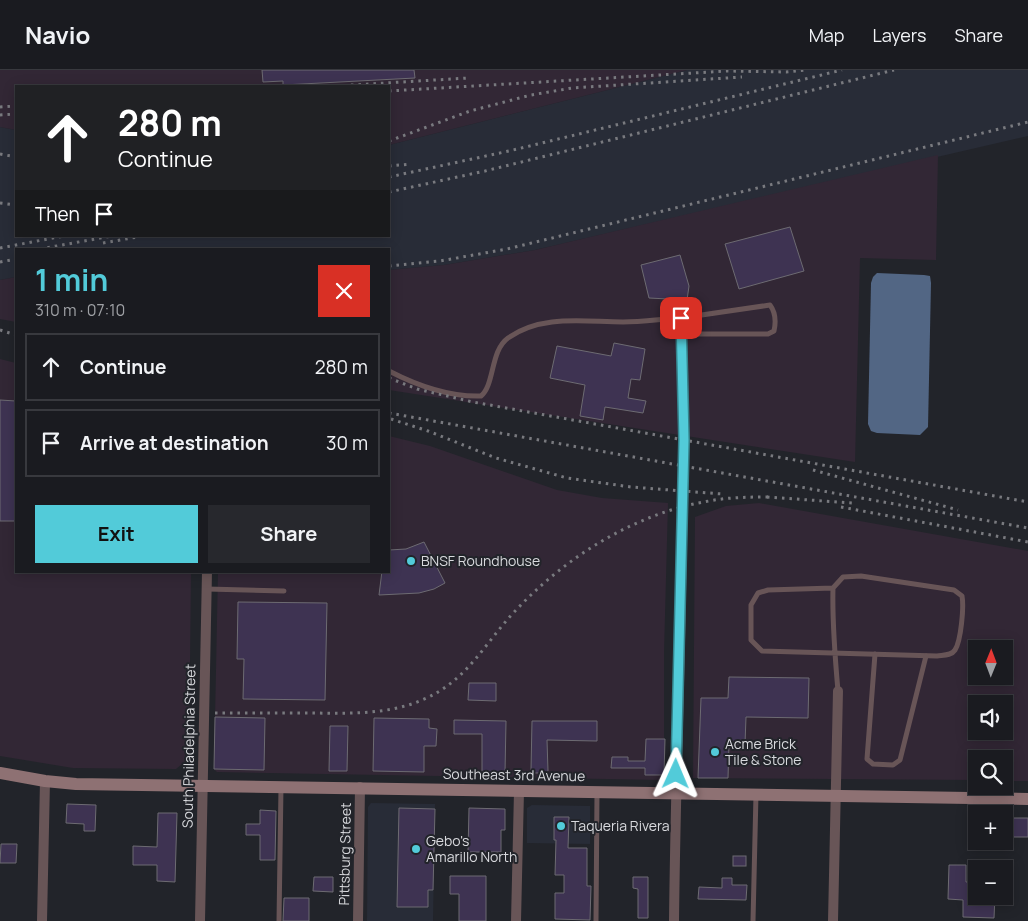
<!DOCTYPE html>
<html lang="en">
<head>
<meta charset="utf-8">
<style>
  :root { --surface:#1a1b20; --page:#27282d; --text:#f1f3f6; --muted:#9fa1a5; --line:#38393e; --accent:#52cbd9 }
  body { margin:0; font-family:Manrope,sans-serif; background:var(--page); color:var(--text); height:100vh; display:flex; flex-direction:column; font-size:19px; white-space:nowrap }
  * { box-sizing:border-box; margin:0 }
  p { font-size:16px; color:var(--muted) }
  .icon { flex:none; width:28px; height:28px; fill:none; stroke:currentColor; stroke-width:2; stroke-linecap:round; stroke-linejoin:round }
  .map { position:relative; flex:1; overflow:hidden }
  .side { position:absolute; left:15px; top:178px; width:375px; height:325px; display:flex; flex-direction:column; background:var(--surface); border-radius:0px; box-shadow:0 2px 12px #0003,0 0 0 1px var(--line) }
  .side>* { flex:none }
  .guide { position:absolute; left:15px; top:15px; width:375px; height:152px; border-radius:0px; box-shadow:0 2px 12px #0003,0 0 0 1px var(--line); background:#202124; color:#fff; overflow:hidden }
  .needle { width:32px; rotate:1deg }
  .fabs { position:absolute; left:968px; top:570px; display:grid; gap:10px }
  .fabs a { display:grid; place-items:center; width:45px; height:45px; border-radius:0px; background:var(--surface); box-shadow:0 2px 12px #0003,0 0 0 1px var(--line); font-size:25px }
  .pin { position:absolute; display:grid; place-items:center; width:42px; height:42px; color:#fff; margin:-21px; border-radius:10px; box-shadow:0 2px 8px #0006 }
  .me { position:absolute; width:55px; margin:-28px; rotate:1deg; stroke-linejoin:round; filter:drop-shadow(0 0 4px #0008) }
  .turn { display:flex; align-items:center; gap:18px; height:105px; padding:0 20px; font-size:22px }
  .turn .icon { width:65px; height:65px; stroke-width:2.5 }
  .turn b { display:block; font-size:35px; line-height:42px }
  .then { display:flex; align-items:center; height:48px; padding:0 20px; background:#0003; gap:10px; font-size:19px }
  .round { display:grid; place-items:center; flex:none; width:52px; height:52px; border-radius:0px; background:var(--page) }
  .overview { display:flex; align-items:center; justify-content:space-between; height:85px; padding:0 20px }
  h1 { font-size:30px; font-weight:700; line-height:38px; color:var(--accent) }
  .cta { display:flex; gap:10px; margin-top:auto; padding:10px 20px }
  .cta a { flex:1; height:58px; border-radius:0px; background:var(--accent); color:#111; font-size:20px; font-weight:700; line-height:58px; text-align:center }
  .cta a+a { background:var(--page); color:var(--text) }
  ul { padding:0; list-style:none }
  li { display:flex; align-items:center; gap:15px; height:68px; margin:0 10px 8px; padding:0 10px; border:2px solid var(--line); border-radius:0px }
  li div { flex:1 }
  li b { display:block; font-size:19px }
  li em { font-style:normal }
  header { display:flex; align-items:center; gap:30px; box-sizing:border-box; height:70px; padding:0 25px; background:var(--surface); border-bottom:1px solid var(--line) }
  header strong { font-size:24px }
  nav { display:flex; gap:28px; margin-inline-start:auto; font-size:18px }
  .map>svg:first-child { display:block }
  .built { fill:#282c37 }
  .industrial { fill:#322735; fill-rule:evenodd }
  .water { fill:#526684 }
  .building { fill:#3e3352; stroke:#6d6b72 }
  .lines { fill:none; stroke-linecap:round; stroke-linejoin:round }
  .lane { stroke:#685557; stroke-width:5 }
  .street { stroke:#685557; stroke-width:10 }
  .secondary { stroke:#8e7173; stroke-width:12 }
  .rail { stroke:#797a7f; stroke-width:3; stroke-dasharray:2.5 5; stroke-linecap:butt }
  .route-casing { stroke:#35848d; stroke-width:12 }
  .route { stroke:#52cbd9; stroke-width:9 }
  .poi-dot { fill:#52cbd9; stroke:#22242a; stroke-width:2 }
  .labels { text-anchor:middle; stroke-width:4; stroke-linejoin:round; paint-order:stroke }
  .poi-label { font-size:14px; fill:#d8d9dd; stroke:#22242a; text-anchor:start }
  .street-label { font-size:14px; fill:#d8d9dd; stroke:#22242a }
</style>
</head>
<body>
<header>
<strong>Navio</strong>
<nav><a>Map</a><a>Layers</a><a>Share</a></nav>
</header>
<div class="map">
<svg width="1028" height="851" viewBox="0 0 1028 851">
  <rect width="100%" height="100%" fill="#22242a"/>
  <g class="built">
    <polygon points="687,0 1028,0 1028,66 535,180 444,195 389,200 389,179 16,179 16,207 0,210 0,57 16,60 16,166 389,166 389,75"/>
    <polygon points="371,733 435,734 433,851 367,851 368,737"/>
    <polygon points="532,735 590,736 590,774 527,773 527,738"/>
  </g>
  <g class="industrial">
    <polygon points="0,0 687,0 389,75 389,16 16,16 16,60 0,57"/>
    <polygon points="938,85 936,190 860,188 855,392 389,320 389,200 444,195 535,180"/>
    <polygon points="16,207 16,252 0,249 0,210"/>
    <polygon points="0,289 16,293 16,501 191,501 189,688 176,699 73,698 0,686"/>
    <polygon points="389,366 430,376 557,420 602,428 668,433 664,583 664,705 662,710 217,702 214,699 218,501 389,501"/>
    <path d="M759 433 1028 481V711H1004V689H976V710L693 708 695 447 726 436ZM976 579H1004V606H976ZM976 634H1004V661H976Z"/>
  </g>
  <polygon class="water" points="877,203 924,205 930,206 931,213 928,357 920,365 877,363 871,361 868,354 871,213 873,207"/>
  <g class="building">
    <polygon points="262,0 414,0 415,8 283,15 283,11 263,12"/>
    <polygon points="790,157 804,201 739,219 725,174"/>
    <polygon points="680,185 689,216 687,230 649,228 641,195"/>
    <polygon points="614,273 645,279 640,310 631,309 628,328 646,331 643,343 605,337 603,350 580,346 585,315 550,308 557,276 611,286"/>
    <polygon points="0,330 16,331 16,451 0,451"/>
    <polygon points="424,472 445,513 434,519 419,523 379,525 382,501 389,501 389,480 406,479"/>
    <polygon points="238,532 327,533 325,630 243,629 244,589 237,589"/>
    <polygon points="729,607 809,608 808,648 746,647 745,674 729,674 728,708 698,708 701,628 728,628"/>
    <polygon points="469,613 496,613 496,631 468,630"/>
    <polygon points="215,647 265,648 264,700 214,699"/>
    <polygon points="374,648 429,649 429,658 437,659 436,676 424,676 424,702 373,701"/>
    <polygon points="454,650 506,651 505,703 482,702 482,664 454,664"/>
    <polygon points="532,651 597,651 597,671 547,670 548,701 546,703 534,703 531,700"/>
    <polygon points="330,656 348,656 347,701 329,701"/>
    <polygon points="646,669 665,669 664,705 645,705 645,698 611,698 612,687 628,687 628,691 645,691"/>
    <polygon points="67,734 96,735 95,761 84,761 84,754 66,753"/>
    <polygon points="399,738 435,739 433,820 428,820 428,837 397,837"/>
    <polygon points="469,738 505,739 505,760 501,760 501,782 468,782"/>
    <polygon points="260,740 276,741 275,790 260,790 260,765 246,765 246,754 260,754"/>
    <polygon points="158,743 177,743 175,812 157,811 157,795 133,795 133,776 157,777"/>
    <polygon points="554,747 569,747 568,778 587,778 587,816 591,816 590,850 555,849 555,823 564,823 564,805 555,805 556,770 554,770"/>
    <rect x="1010" y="748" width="18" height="19"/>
    <polygon points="1,774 17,774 16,793 0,793"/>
    <rect x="733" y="786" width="13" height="10"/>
    <polygon points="949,795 966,795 966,812 976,812 976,826 995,826 994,848 963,847 963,830 948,829"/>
    <polygon points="450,806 486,806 486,851 459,851 459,824 450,824"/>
    <polygon points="314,807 333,807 333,822 313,821"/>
    <polygon points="633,807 648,807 648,848 638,848 638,819 633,818"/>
    <polygon points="722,808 732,808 732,815 747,815 746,830 698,829 699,817 722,818"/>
    <polygon points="284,828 309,828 309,851 283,851"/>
  </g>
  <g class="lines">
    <g class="lane">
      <path d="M681 248 770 235C776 243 776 252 774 261L768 264H682"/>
      <path d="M389 301C416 315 450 327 481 326 495 314 490 281 508 268 542 244 584 252 623 252 642 252 662 249 681 248L683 296"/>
      <path d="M833 518 768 520 758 523 751 535V570L762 581 937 586C943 585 951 586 955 580 961 571 964 537 962 526L954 520 861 506 843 507 833 518C832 553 835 587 838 621"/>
      <polyline points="207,519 284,521"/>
      <polyline points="875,584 867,689 873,694 893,695 900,690 926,586"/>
      <polyline points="279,851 281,717"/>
      <polyline points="596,851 597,722"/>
      <polyline points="753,851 756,724"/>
    </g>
    <g class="street">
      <polyline points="42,851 45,711"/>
      <polyline points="200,851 207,501"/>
      <polyline points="358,851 360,717"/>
      <polyline points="516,851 519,721"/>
      <path d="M674 851C676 666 685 481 683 296"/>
      <polyline points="833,851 838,621"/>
    </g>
    <polyline class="secondary" points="0,703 45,711 76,714 1028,729"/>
    <g class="rail">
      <polyline points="336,16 468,8"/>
      <polyline points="389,21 727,1 786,2 805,0"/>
      <polyline points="0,37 16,36"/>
      <polyline points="0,45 16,44"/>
      <polyline points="389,71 470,41 531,25 572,18 742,7"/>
      <polyline points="0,84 16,87"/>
      <polyline points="389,96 411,94"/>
      <polyline points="389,107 509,81 842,0"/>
      <polyline points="389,122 485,101 894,0"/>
      <polyline points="0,133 16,135"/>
      <polyline points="103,173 143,166"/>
      <polyline points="0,178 64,166"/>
      <polyline points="40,179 112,166"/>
      <polyline points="0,192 16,189"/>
      <polyline points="389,196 440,191 507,179 1028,52"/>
      <polyline points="0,260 16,265"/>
      <polyline points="389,308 417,319 473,332 1028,432"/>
      <polyline points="389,343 1028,458"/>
      <polyline points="391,349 428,361 496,388 567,408 631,417 722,424"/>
      <polyline points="813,400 958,440"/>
      <polyline points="767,427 852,433"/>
      <polyline points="841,437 1028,472"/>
      <path d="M215 643C244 643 273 643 303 643 343 643 385 646 422 630 468 611 485 572 517 539 567 486 636 443 709 431 730 427 751 427 773 427"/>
    </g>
  </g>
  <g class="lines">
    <g class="route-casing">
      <polyline id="route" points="676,704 684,370 681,248"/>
    </g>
    <use href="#route" class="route"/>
  </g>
  <g class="poi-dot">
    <circle cx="411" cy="491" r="5"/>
    <circle cx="715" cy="682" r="5"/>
    <circle cx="561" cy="756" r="5"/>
    <circle cx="416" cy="779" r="5"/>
  </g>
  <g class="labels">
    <g class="poi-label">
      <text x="421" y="496">BNSF Roundhouse</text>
      <text x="725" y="679">Acme Brick<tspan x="725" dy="16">Tile &amp; Stone</tspan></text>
      <text x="571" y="761">Taqueria Rivera</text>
      <text x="426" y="776">Gebo's<tspan x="426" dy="16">Amarillo North</tspan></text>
    </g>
    <g class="street-label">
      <text transform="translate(189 676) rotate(-89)" y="5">South Philadelphia Street</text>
      <text transform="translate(514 705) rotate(1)" y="5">Southeast 3rd Avenue</text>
      <text transform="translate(345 784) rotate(-89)" y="5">Pittsburg Street</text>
    </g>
  </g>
</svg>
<div class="fabs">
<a><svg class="needle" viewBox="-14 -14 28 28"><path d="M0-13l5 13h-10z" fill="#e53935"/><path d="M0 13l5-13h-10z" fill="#9fa1a5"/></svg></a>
<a><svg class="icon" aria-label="sound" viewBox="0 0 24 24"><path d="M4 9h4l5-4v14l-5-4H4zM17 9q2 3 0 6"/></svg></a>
<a><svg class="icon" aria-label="search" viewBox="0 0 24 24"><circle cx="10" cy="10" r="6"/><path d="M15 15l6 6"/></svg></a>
<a>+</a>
<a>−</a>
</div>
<div class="pin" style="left:681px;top:248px;background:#d93025"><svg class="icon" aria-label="arrive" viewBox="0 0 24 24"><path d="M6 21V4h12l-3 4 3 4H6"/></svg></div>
<svg class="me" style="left:676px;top:704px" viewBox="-20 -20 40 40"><path d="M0-17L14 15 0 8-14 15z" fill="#52cbd9" stroke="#fff" stroke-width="4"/></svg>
<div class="guide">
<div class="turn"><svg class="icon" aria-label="ahead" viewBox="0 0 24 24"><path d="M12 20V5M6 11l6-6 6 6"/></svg><div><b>280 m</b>Continue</div></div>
<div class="then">Then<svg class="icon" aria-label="arrive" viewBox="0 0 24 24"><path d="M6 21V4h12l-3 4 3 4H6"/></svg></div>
</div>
<section class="side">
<div class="overview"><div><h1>1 min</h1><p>310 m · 07:10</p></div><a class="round" style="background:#d93025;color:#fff"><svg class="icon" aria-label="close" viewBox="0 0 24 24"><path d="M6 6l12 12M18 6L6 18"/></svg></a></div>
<ul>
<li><svg class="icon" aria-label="ahead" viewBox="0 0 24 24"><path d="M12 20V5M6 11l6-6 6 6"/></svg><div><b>Continue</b></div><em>280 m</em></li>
<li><svg class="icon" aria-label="arrive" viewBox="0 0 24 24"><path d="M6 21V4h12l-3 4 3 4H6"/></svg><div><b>Arrive at destination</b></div><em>30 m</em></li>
</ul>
<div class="cta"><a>Exit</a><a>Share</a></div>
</section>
</div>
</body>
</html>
